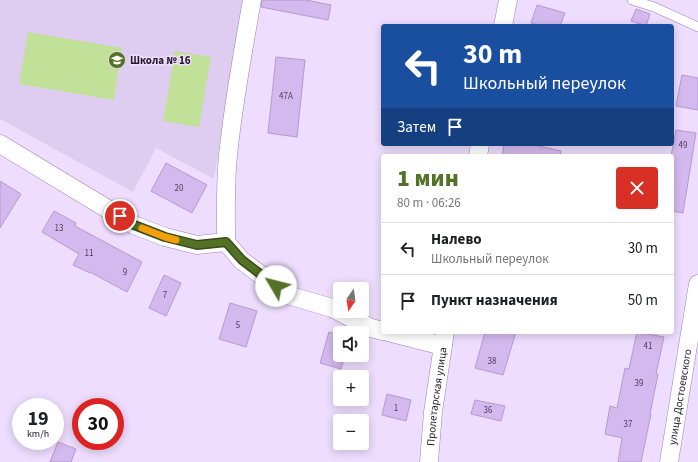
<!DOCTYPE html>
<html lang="ru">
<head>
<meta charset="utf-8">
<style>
  :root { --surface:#fff; --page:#f6f6f6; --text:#202124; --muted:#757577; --line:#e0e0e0; --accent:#547226 }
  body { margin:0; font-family:"Source Sans 3",sans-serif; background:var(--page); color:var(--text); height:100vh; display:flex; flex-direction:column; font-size:15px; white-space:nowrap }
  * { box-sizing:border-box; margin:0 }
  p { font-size:13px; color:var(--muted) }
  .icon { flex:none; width:22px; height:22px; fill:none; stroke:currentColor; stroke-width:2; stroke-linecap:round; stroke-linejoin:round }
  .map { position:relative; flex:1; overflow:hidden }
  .details { position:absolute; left:381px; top:154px; width:293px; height:180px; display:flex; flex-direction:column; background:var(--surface); border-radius:4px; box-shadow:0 2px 10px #0003 }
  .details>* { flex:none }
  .hud { position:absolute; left:381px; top:24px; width:293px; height:122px; border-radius:4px; box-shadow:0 2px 10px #0003; background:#1a4fa0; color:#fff; overflow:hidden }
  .needle { width:26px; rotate:193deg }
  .tools { position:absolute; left:333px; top:282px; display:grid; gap:8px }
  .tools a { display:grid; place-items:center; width:36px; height:36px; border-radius:4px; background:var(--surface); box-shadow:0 2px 10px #0003; font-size:20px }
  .speed { position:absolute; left:12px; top:398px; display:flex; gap:8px; font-size:20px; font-weight:700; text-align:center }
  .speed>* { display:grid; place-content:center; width:52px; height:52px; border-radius:50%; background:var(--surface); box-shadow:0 2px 10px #0003; line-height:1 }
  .speed small { font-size:10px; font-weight:400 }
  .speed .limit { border:6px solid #d22; background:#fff; color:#111 }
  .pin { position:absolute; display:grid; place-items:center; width:34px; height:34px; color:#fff; margin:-17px; border:2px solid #fff; border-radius:50%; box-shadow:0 1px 4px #0007 }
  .me { position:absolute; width:44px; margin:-22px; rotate:307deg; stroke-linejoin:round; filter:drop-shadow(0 0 3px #0008) }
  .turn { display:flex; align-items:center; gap:14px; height:84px; padding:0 16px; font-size:18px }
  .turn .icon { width:52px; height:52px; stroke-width:2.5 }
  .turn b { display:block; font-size:28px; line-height:34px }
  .then { display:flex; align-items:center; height:38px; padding:0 16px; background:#0003; gap:8px; font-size:15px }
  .round { display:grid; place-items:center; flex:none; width:42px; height:42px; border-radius:4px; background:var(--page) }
  .overview { display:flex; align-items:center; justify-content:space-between; height:68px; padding:0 16px }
  h1 { font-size:24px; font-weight:800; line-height:30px; color:var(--accent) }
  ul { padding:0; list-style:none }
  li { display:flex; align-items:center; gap:12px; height:52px; padding:0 16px; border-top:1px solid var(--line) }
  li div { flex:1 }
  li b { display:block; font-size:15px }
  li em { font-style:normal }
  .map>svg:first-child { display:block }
  .built { fill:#dfcdf1 }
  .green { fill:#c0e197 }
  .building { fill:#d4b9ee; stroke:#b59ace }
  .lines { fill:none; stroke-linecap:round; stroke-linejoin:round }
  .lane-casing { stroke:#9d83b5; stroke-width:10 }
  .street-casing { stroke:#9d83b5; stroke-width:19 }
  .lane { stroke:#fff; stroke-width:9 }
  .street { stroke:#fff; stroke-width:18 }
  .route-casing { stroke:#374a19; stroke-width:10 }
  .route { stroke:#547226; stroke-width:7 }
  .slow { stroke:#f59e0b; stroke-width:7 }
  .labels { text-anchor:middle; stroke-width:3; stroke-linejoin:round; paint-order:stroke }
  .number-label { font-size:9px; fill:#4f405c }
  .poi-label { font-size:11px; font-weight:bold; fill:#23182c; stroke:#eeddfe; text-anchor:start }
  .street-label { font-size:11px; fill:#23182c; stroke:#eeddfe }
</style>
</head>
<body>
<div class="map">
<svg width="698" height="462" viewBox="0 0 698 462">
  <rect width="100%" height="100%" fill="#eeddfe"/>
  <polygon class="built" points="0,0 243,0 214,179 156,148 133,192 0,119"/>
  <g class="green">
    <polygon points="28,32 122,48 114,100 19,84"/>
    <polygon points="175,51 211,57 199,127 163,121"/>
  </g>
  <g class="building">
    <polygon points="262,0 306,0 331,5 328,20 261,7"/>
    <polygon points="537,5 565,13 560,26 542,26 531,23"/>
    <polygon points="636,9 650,14 646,26 631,21"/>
    <polygon points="276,57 305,60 297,137 268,133"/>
    <polygon points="682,75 698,78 698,110 676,106"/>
    <polygon points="676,130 696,133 683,213 672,211 672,156 671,156"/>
    <polygon points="504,144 530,144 561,151 560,156 502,156"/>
    <polygon points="166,163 207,185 192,213 151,191"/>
    <polygon points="0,181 21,194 0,228"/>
    <polygon points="54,211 76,223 75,226 142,262 127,292 90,272 90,273 73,265 79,254 42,232"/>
    <polygon points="164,275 181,283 166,316 149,308"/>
    <polygon points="230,303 257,311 246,347 219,339"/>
    <polygon points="329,332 340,335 340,355 345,355 341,369 320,363"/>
    <polygon points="485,332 516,332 503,375 475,368"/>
    <polygon points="637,332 664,337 656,374 658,374 650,414 651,414 641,462 618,462 622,438 605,434 610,406 617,408 625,368 629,369"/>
    <polygon points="387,394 411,400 406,421 382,415"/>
    <polygon points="475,400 505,406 501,421 471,414"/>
    <polygon points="58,442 76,449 71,462 50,462"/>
  </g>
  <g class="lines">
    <g class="lane-casing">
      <polyline id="lane" points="632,0 654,7 698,27"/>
    </g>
    <g class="street-casing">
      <g id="street">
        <polyline points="503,26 508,0"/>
        <polyline points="0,144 134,225 165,237 197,245 226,242 241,260 288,295 332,308 371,328 383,331"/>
        <polyline points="478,156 480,144"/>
        <path d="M226 242C226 213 225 185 228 156 233 104 243 52 252 0"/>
        <polyline points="388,332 443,346"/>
        <path id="s1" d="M429 462 433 412 445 332"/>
        <path id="s2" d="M669 462 698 284"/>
      </g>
    </g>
    <use href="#lane" class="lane"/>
    <use href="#street" class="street"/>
  </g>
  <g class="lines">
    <g class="route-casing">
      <polyline id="route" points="120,216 134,225 165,237 197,245 226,242 242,260 276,286"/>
    </g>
    <use href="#route" class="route"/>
    <polyline class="slow" points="142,228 165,237 176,240"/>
  </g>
  <defs>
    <g id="school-disc" transform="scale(0.9)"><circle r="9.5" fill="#547226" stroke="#eeddfe"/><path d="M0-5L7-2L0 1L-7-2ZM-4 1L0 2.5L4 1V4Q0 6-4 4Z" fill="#fff"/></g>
  </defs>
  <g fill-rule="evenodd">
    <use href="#school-disc" x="117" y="60"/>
  </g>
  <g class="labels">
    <g class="number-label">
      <text x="286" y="99">47А</text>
      <text x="683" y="148">49</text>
      <text x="179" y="191">20</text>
      <text x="59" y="231">13</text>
      <text x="89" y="256">11</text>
      <text x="125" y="275">9</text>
      <text x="165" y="298">7</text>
      <text x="238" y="328">5</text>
      <text x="648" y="349">41</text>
      <text x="492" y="364">38</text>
      <text x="639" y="386">39</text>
      <text x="396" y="411">1</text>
      <text x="488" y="413">36</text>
      <text x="628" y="427">37</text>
    </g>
    <g class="poi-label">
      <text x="130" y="64">Школа № 16</text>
    </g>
    <g class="street-label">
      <text dy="4" stroke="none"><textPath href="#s1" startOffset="66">Пролетарская улица</textPath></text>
      <text dy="4" stroke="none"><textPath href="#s2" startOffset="66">улица Достоевского</textPath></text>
    </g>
  </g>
</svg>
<div class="tools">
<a><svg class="needle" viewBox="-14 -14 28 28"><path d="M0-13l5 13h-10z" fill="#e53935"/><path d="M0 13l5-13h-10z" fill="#757577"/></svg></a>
<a><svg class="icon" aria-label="sound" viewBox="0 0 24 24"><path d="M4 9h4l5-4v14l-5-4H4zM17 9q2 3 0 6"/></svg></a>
<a>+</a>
<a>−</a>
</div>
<div class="speed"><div>19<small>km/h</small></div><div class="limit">30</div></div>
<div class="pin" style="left:120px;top:216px;background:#d93025"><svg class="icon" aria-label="arrive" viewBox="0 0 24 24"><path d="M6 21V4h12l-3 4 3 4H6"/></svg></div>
<svg class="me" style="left:276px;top:286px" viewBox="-20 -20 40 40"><circle r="19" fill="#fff"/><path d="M0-13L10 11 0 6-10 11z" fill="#547226"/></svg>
<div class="hud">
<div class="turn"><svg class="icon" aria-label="left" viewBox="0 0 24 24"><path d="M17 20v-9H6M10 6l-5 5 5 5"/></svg><div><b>30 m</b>Школьный переулок</div></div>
<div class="then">Затем<svg class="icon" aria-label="arrive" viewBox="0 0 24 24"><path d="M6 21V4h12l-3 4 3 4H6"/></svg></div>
</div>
<section class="details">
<div class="overview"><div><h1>1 мин</h1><p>80 m · 06:26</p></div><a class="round" style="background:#d93025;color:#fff"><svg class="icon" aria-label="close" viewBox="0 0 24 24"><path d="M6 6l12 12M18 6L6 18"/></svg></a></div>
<ul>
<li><svg class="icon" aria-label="left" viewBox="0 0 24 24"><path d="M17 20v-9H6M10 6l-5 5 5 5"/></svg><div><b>Налево</b><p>Школьный переулок</p></div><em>30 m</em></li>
<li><svg class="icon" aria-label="arrive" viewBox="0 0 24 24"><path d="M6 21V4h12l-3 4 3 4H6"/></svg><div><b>Пункт назначения</b></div><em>50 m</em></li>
</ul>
</section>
</div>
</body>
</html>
